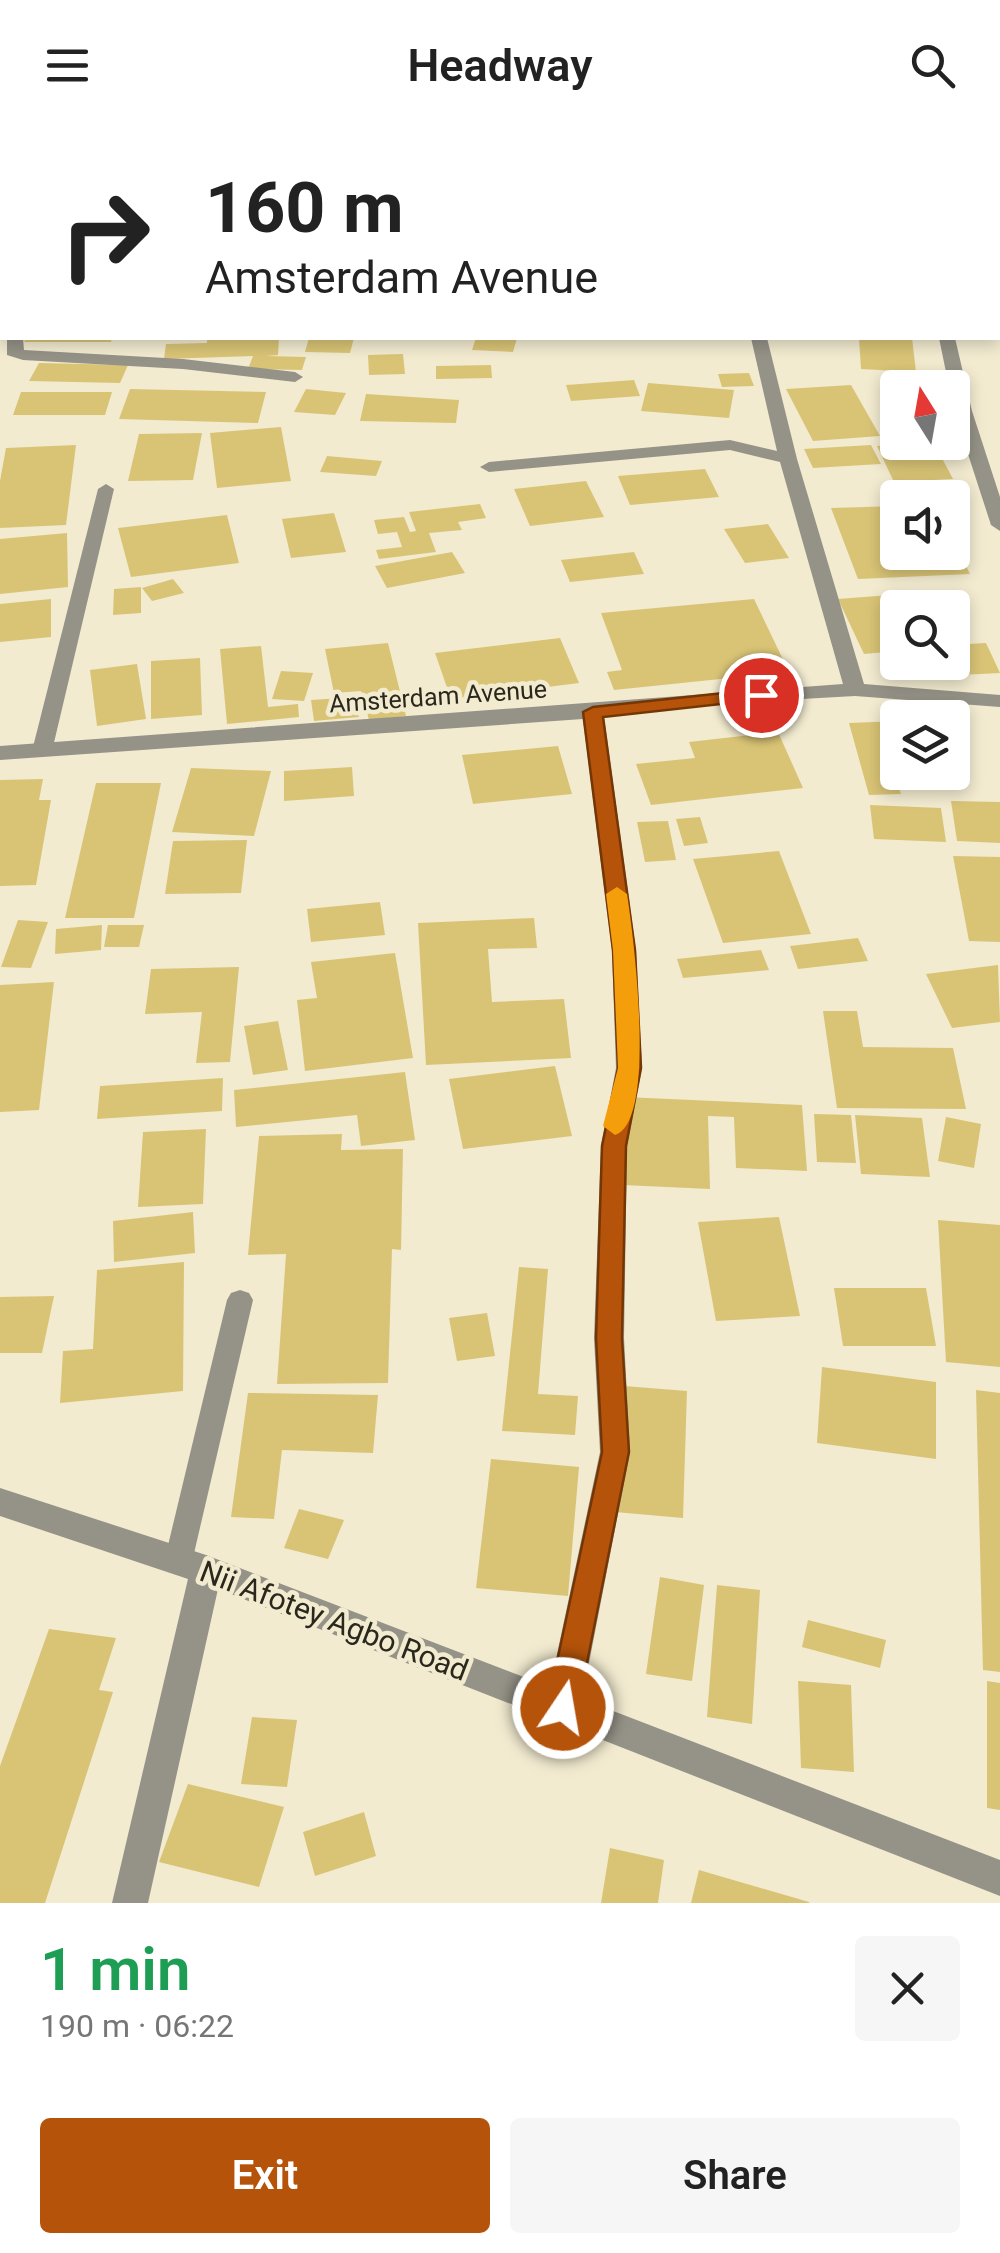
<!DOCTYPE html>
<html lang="en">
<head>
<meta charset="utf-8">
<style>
  :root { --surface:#fff; --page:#f6f6f6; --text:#222; --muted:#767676; --accent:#b45309 }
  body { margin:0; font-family:Roboto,sans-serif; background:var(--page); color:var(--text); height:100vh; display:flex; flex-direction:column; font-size:38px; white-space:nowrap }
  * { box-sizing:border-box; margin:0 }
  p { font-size:32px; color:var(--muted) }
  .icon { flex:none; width:55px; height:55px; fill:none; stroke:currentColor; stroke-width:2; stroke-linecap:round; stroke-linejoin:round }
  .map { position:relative; height:1773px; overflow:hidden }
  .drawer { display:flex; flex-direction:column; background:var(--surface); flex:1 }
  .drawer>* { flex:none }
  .guide { position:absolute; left:0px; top:0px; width:1000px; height:210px; box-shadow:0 5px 15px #0003; background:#fff; color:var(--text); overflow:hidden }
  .needle { width:65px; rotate:349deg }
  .buttons { position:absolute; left:880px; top:240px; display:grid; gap:20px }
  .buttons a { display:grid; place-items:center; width:90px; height:90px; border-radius:10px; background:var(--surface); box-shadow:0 5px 15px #0003; font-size:50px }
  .pin { position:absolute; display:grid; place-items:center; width:85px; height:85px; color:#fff; margin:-42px; border:5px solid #fff; border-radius:50%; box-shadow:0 2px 10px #0007 }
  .me { position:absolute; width:110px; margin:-55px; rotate:12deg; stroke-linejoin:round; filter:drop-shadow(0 0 8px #0008) }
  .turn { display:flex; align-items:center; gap:35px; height:210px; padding:0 40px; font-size:45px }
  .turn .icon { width:130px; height:130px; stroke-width:2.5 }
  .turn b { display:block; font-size:70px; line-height:85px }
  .round { display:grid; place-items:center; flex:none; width:105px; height:105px; border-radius:10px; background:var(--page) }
  .overview { display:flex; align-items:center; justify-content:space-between; height:170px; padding:0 40px }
  h1 { font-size:60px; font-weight:600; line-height:75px; color:#1e9e55 }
  .button { display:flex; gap:20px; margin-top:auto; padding:20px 40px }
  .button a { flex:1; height:115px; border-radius:10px; background:var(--accent); color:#fff; font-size:40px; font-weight:600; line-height:115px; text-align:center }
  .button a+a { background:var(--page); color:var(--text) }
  header { display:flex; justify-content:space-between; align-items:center; height:130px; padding:0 40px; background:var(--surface); font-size:45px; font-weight:600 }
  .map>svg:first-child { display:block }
  .building { fill:#d9c476 }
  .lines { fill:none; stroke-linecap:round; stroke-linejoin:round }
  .lane { fill:#959287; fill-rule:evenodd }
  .street { fill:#959287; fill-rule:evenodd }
  .route { fill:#b45309; stroke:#753606; stroke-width:2.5 }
  .slow { fill:#f59e0b }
  .labels { text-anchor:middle; stroke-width:9; stroke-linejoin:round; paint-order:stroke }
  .street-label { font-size:25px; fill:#2a281d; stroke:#f2ebd0 }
  .near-street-label { font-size:30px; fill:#2a281d; stroke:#f2ebd0 }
</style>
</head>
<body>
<header><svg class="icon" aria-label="menu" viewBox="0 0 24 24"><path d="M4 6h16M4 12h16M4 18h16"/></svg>Headway<svg class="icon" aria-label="search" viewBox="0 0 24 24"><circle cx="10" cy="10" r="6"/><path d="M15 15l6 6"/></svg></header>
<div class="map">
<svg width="1000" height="1773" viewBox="0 0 1000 1773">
  <rect width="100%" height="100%" fill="#f2ebd0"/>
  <g class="building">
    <polygon points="26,208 112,208 111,212 24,212"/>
    <polygon points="207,208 279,208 278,225 266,226 306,227 302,240 248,239 253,226 164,229 166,214 207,213"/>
    <polygon points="309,208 354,208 350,223 305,222"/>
    <polygon points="476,208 517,208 513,222 472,220"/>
    <polygon points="859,208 912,208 916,242 861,239"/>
    <polygon points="403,224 405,244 369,245 368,225"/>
    <polygon points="39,233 128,235 120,253 29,251"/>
    <polygon points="491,235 492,248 436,249 436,236"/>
    <polygon points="749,243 754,256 722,257 718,244"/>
    <polygon points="634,250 640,266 571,271 566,255"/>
    <polygon points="648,253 734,260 729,288 641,281"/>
    <polygon points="851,255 880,306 813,311 786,259"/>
    <polygon points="130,259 266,262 258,293 119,289"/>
    <polygon points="306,259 346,263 335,285 294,282"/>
    <polygon points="21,262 112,262 105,285 13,285"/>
    <polygon points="366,264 459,270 456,293 360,291"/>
    <polygon points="281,297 291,351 217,358 210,303"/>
    <polygon points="202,303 193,350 128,351 139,304"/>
    <polygon points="934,313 953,349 894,352 877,316"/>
    <polygon points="76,315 66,395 0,398 0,351 6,318"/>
    <polygon points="871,315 881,334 813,338 804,319"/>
    <polygon points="327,326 382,331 376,346 320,342"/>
    <polygon points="705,339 719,367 630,375 618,346"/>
    <polygon points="586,351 604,387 530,396 514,359"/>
    <polygon points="480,374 486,388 458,392 462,400 429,403 436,422 379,429 376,420 402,417 397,402 378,404 374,390 404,387 410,402 416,401 409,382"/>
    <polygon points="898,376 898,422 952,422 952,407 970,444 858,449 831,378"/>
    <polygon points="334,383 346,422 291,428 282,389"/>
    <polygon points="227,385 239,433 131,447 118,398"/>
    <polygon points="768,394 789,428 745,433 724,399"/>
    <polygon points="67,403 68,457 0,464 0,409"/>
    <polygon points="452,422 465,443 387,458 375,436"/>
    <polygon points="634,422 644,444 570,452 561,430"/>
    <polygon points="173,449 184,463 152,471 142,458"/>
    <polygon points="141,457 141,483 113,485 114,459"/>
    <polygon points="903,464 910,478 898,478 898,521 864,524 838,469"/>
    <polygon points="51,469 51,507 0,512 0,474"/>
    <polygon points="754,469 789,542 614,560 607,542 622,540 601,483"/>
    <polygon points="560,508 579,553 451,569 435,523"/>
    <polygon points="388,513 406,586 369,590 361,561 334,563 325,519"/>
    <polygon points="986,513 1000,543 960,545 952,530 952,515"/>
    <polygon points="261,516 268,577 298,574 299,587 227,594 220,519"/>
    <polygon points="200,528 202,585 151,589 151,531"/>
    <polygon points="137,534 146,589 97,596 90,540"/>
    <polygon points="281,541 313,543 304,571 272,569"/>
    <polygon points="356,567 359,587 314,591 311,570"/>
    <polygon points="898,591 898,642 952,642 954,649 897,651 901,664 869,665 849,593"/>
    <polygon points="778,602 803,658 651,675 636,634 695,628 689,612"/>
    <polygon points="558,616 572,664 473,674 462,625"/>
    <polygon points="352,637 354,666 284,671 284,641"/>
    <polygon points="191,638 271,641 254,706 172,702"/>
    <polygon points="43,649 39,670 51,670 36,755 0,756 0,650"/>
    <polygon points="96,653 161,653 134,788 65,788"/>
    <polygon points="951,671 1000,672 1000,713 957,711"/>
    <polygon points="870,675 941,678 946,712 874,709"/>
    <polygon points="700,687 708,713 684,716 676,689"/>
    <polygon points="668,691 676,730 645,732 637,692"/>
    <polygon points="247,710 241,763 165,764 173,711"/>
    <polygon points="779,721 811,804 723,813 693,729"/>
    <polygon points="953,726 1000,727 1000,812 969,811"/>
    <polygon points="380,772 385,805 311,812 307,779"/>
    <polygon points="534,788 537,818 488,819 492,872 564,869 571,928 426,935 418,793"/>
    <polygon points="18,790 48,792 31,838 1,837"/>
    <polygon points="102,795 101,820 55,824 56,799"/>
    <polygon points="108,795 144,795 139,817 104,817"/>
    <polygon points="858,808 868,831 798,839 790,816"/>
    <polygon points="761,820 769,840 683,848 677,829"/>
    <polygon points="395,823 413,928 305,941 297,870 317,868 311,832"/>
    <polygon points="998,835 1000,892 952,898 926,844"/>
    <polygon points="239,837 230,932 196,933 202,882 145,884 151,839"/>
    <polygon points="54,852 39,980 0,982 0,855"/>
    <polygon points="823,881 857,881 863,917 953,918 966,979 837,978"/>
    <polygon points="278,891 288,940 253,945 244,896"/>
    <polygon points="555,936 572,1006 463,1019 449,949"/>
    <polygon points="405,942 415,1010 361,1016 357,985 236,997 234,960"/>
    <polygon points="223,948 222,981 97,989 100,956"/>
    <polygon points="625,967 802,975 807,1041 736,1038 734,987 708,986 710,1059 623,1055"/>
    <polygon points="814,984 851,985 856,1033 817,1032"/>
    <polygon points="855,985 922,988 930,1047 861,1044"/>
    <polygon points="946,987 981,994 974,1038 938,1031"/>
    <polygon points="206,999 203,1074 138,1077 143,1002"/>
    <polygon points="342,1004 341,1020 403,1019 401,1120 392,1119 388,1253 277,1254 286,1124 248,1125 259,1006"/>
    <polygon points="193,1082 195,1123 114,1132 113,1091"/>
    <polygon points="779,1087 800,1186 716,1191 698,1092"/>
    <polygon points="938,1090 1000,1095 1000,1237 946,1232"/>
    <polygon points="184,1132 183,1261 60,1273 63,1221 93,1219 97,1140"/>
    <polygon points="519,1137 548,1139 538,1264 578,1266 575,1305 502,1301"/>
    <polygon points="834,1158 926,1158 936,1216 843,1216"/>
    <polygon points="54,1166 42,1223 0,1223 0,1167"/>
    <polygon points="487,1183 495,1226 457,1231 449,1188"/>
    <polygon points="822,1237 936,1252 936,1329 817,1313"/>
    <polygon points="624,1256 687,1261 683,1388 615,1382"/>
    <polygon points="976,1260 1000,1263 1000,1542 983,1540"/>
    <polygon points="248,1263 378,1265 373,1323 282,1320 274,1389 231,1387"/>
    <polygon points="491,1329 579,1337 568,1466 476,1458"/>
    <polygon points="299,1379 344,1390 328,1429 284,1418"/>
    <polygon points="660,1447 704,1455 692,1551 646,1544"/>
    <polygon points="717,1455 760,1460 752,1594 707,1587"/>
    <polygon points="808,1490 886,1510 880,1538 802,1517"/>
    <polygon points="49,1499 116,1508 99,1560 113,1562 45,1773 0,1773 0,1636"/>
    <polygon points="798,1551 851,1555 854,1642 801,1638"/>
    <polygon points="987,1551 1000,1553 1000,1680 987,1678"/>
    <polygon points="252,1587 297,1590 287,1657 241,1654"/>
    <polygon points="188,1654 284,1677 259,1757 159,1732"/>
    <polygon points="364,1682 376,1726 315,1746 303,1702"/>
    <polygon points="610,1718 664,1730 658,1773 601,1773"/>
    <polygon points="699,1740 809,1772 809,1773 691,1773"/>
  </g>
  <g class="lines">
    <g class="lane">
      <polygon points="106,354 114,359 52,621 42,627 32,621 98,359"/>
      <polygon points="240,1160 249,1163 253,1170 192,1432 188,1441 178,1445 168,1441 164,1432 227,1170 231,1163"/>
    </g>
    <g class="street">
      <polygon points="332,0 346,0 348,2 334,2"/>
      <polygon points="697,0 713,0 715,2 699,2"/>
      <polygon points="871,0 885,0 886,2 873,2"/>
      <rect x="998" y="57" width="2" height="8"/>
      <rect x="0" y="94" width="2" height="8"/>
      <polygon points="7,208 23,208 24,220 183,229 295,242 303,247 295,252 183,239 23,230 7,225"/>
      <polygon points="751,208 767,208 797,329 864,554 1000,565 1000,577 855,566 728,573 604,587 636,821 642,938 627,1016 624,1208 630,1322 582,1569 1000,1730 1000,1766 218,1459 148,1773 112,1773 188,1449 0,1386 0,1358 206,1425 550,1557 600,1322 594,1208 601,1016 616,938 612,821 583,589 0,630 0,616 843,554 780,332 730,320 489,342 480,337 489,332 730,310 777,321"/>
      <polygon points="939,208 955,208 972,281 1000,367 1000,401 991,395 954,281"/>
    </g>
  </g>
  <polygon class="route" points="761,559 767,561 767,569 603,587 635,820 641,938 626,1016 622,1208 629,1322 578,1578 574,1589 563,1593 552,1589 547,1578 602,1322 596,1208 602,1016 618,938 613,820 583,582 593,577"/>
  <path class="slow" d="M617 757 627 764C633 802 658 992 615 1005L603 996 618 938 613 820 606 764Z"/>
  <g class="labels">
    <g class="street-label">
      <text transform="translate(438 566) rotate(-4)" y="9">Amsterdam Avenue</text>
    </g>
    <g class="near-street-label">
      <text transform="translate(334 1491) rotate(21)" y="10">Nii Afotey Agbo Road</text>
    </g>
  </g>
</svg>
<div class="buttons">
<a><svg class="needle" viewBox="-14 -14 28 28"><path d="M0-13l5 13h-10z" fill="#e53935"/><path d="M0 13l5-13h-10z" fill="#767676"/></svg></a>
<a><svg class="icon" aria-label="sound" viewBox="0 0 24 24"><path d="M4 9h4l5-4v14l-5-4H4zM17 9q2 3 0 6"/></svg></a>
<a><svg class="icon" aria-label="search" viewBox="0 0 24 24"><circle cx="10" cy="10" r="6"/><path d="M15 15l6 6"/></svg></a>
<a><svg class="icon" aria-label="layers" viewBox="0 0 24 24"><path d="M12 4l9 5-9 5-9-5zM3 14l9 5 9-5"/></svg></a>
</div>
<div class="pin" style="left:761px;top:565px;background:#d93025"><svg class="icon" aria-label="arrive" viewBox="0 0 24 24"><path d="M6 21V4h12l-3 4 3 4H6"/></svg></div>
<svg class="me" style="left:563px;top:1578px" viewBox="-20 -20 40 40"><circle r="17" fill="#b45309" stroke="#fff" stroke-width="3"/><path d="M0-11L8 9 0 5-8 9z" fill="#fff"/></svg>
<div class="guide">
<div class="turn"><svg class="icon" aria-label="right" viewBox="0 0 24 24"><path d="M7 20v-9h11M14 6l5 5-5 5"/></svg><div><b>160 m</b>Amsterdam Avenue</div></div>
</div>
</div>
<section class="drawer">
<div class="overview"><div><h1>1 min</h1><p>190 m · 06:22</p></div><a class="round"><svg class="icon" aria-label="close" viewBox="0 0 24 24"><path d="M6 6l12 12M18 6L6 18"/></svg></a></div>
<div class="button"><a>Exit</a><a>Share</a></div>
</section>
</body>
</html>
